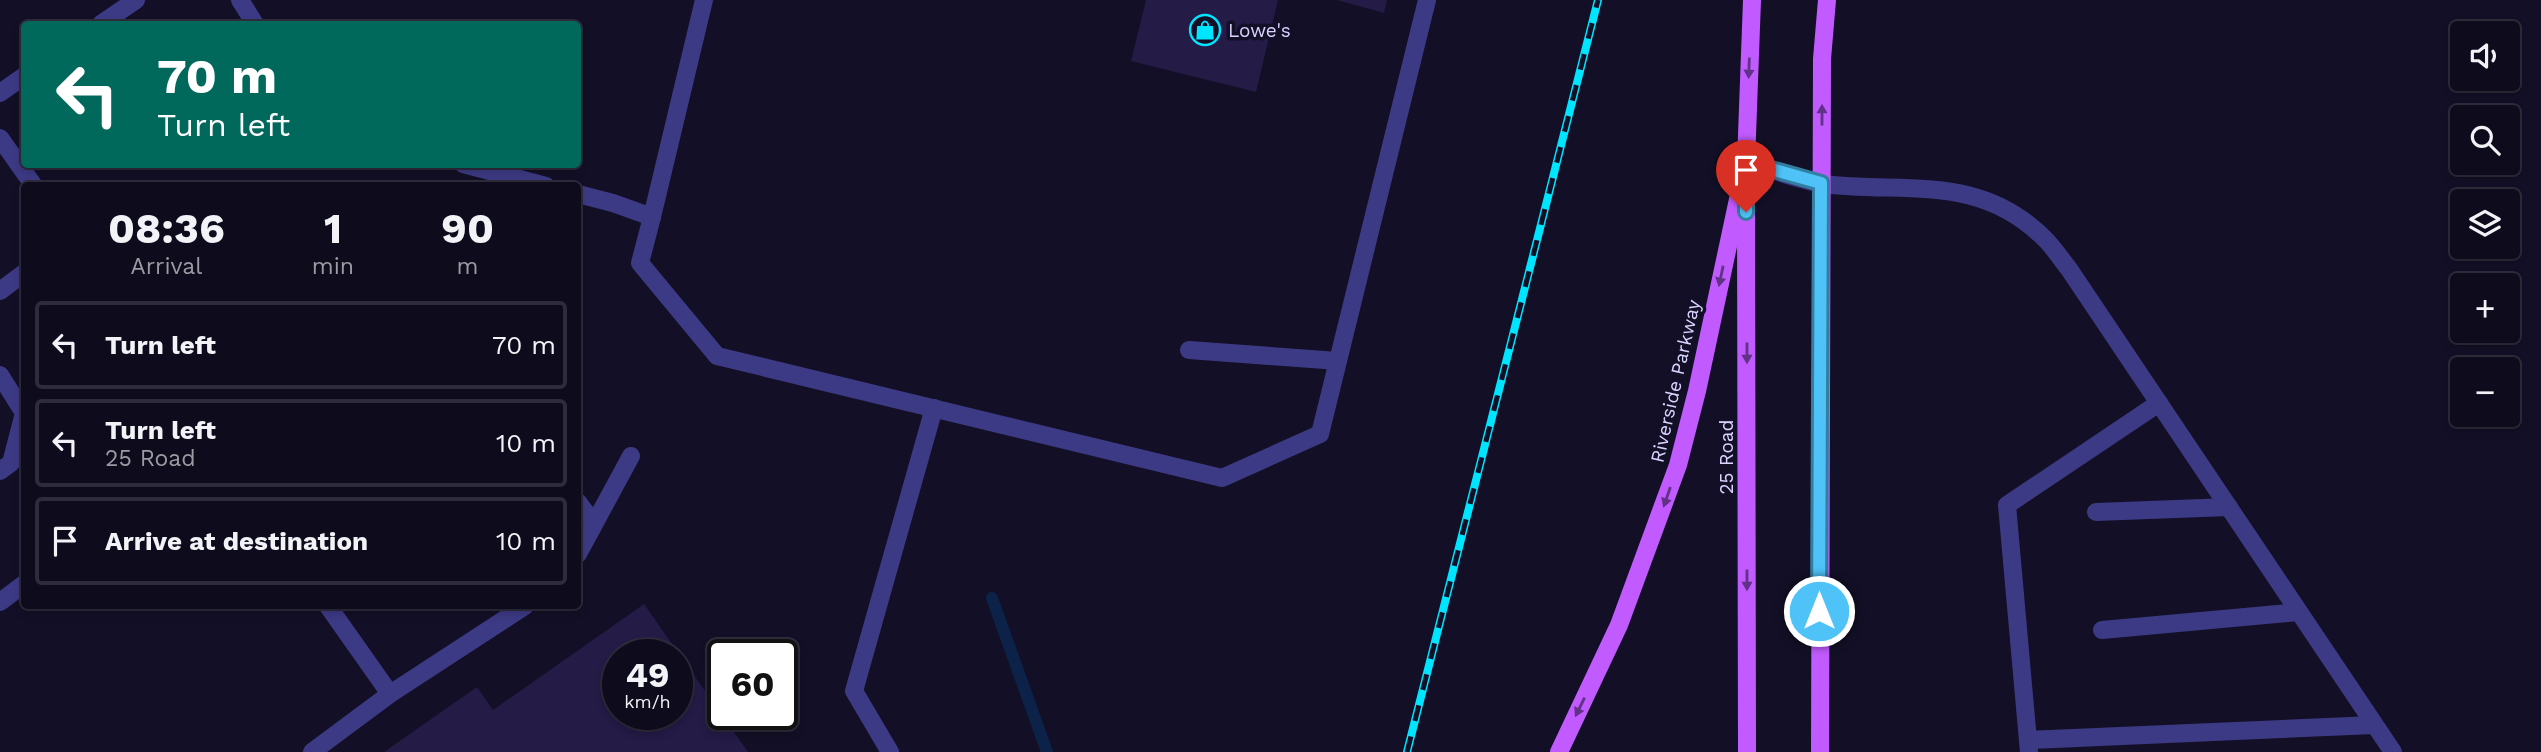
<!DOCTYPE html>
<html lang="en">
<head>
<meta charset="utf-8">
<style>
  :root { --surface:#0e0b1c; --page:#1c1929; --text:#f1f3f6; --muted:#9b9ba3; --line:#2e2b3b }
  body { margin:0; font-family:"Work Sans",sans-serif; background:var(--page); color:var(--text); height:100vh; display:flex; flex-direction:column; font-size:26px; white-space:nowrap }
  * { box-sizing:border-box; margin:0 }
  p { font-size:23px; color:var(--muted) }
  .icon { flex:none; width:38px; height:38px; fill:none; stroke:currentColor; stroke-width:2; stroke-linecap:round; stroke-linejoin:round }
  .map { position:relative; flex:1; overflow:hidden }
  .panel { position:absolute; left:21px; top:182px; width:560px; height:427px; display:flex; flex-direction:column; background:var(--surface); border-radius:7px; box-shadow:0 4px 10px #0003,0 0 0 2px var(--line) }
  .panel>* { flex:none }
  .banner { position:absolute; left:21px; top:21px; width:560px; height:147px; border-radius:7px; box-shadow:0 4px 10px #0003,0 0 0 2px var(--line); background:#00695c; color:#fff; overflow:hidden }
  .tools { position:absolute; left:2450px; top:21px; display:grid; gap:14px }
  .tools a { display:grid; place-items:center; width:70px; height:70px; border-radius:7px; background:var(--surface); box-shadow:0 4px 10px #0003,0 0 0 2px var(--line); font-size:35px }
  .speed { position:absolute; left:602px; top:639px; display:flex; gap:14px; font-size:35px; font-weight:700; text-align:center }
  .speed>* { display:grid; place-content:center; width:91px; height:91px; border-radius:50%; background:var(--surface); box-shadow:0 4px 10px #0003,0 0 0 2px var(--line); line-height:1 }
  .speed small { font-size:18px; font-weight:400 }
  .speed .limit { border:4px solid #111; border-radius:10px; background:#fff; color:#111 }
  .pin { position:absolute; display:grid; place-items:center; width:60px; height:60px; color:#fff; margin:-72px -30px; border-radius:50% 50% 50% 0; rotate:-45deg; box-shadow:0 0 7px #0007 }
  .pin .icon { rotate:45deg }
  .me { position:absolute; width:77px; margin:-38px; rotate:0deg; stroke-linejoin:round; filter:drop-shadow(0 0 5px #0008) }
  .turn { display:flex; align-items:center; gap:24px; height:147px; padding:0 21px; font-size:32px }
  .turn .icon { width:91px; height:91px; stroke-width:2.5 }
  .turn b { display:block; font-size:49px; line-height:60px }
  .eta { display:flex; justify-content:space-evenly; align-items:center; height:119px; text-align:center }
  .eta b { font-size:42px; font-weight:700; line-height:49px }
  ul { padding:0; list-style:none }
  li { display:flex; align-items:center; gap:21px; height:88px; margin:0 14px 10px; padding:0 7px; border:4px solid var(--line); border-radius:7px }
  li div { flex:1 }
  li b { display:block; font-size:26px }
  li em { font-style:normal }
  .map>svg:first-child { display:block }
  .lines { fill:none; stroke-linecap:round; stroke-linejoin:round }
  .stream { stroke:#0c2248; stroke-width:12 }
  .building { fill:#241b47; fill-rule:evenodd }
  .minor { stroke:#3d3a85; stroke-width:18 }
  .major { stroke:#c25bff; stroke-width:18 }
  .rail-casing { stroke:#00e5ff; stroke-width:8 }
  .rail { stroke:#130f26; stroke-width:5; stroke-dasharray:16; stroke-linecap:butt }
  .oneway { fill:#623188 }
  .route-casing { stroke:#337fa1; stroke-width:18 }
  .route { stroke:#4fc3f7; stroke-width:12 }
  .labels { text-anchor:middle; stroke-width:7; stroke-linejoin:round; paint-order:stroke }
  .poi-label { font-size:19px; fill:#d9d4ff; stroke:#130f26; text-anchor:start }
  .street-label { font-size:19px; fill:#d9d4ff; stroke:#130f26 }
</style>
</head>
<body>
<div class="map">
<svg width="2541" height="752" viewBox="0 0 2541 752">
  <rect width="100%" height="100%" fill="#130f26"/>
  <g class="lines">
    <polyline class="stream" points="992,598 1047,752"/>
  </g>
  <g class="building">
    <polygon points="1146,0 1278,0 1256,92 1131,61"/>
    <polygon points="1337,0 1387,0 1384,13"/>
    <path d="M644 604 748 752H384L477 687 493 710ZM618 654H677V714H618Z"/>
  </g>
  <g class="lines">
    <g class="minor">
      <polyline points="240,0 255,24"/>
      <polyline points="101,24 136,0"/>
      <polyline points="0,93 24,76"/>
      <polyline points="0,138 34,186"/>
      <path d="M1746 162C1771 169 1798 180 1823 184 1907 194 1979 173 2045 239 2054 248 2061 259 2069 269L2393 752"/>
      <polyline points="463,164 546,186"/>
      <polyline points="578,194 613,203 652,217 704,0"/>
      <polyline points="652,217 640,263 717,356 1222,478 1320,434 1427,0"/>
      <polyline points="0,291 24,273"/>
      <polyline points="1189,350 1338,361"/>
      <polyline points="0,375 24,413 11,463 0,471"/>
      <polyline points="578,502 594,524"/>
      <polyline points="2096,512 2229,507"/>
      <polyline points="578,554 631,456"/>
      <polyline points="0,602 24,584"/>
      <polyline points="328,606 390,694"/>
      <polyline points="2102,630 2299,612"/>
      <polyline points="2029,740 2374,725"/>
      <polyline points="312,752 390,694 525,606"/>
      <polyline points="890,752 854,691 934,408"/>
      <polyline points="2029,752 2007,505 2159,403"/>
    </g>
    <g class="major">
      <polyline points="1746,197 1747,752"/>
      <polyline points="1559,752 1619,625 1678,465 1697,391 1746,162 1752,0"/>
      <polyline points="1820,752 1822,59 1827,0"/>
    </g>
    <g class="rail-casing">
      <polyline id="rail" points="1407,752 1598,0"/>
    </g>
    <use href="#rail" class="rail"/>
  </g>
  <defs><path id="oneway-solid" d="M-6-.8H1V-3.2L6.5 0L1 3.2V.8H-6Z" transform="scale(1.75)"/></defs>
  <g class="oneway">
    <use href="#oneway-solid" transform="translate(1749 68) rotate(92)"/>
    <use href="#oneway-solid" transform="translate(1822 115) rotate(-90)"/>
    <use href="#oneway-solid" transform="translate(1721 276) rotate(102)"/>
    <use href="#oneway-solid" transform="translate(1747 353) rotate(90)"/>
    <use href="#oneway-solid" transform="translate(1667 497) rotate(109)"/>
    <use href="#oneway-solid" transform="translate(1747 580) rotate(90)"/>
    <use href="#oneway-solid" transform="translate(1580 707) rotate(116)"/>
  </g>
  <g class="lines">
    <g class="route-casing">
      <polyline id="route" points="1746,212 1746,162 1821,183 1819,611"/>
    </g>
    <use href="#route" class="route"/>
  </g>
  <defs>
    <g id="shop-ring" transform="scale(1.575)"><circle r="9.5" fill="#130f26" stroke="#00e5ff" stroke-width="1.5"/><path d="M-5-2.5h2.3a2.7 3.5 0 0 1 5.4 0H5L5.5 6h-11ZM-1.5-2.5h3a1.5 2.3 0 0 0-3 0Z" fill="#00e5ff"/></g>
  </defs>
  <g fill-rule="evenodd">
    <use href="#shop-ring" x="1205" y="30"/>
  </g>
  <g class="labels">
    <g class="poi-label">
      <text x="1228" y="37">Lowe's</text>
    </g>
    <g class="street-label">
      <text transform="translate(1675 381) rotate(-77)" y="7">Riverside Parkway</text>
      <text transform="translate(1726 457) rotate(-90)" y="7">25 Road</text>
    </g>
  </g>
</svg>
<div class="tools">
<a><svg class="icon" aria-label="sound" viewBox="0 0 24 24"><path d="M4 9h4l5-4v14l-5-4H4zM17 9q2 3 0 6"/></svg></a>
<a><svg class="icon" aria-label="search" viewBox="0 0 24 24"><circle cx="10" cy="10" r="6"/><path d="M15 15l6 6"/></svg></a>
<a><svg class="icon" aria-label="layers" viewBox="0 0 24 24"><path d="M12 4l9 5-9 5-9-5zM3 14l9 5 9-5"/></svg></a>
<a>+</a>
<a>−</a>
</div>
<div class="speed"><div>49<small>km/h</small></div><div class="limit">60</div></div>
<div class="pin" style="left:1746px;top:212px;background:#d93025"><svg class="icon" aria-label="arrive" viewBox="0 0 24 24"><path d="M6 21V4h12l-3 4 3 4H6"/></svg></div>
<svg class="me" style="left:1819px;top:611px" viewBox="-20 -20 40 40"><circle r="17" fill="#4fc3f7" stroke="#fff" stroke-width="3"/><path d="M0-11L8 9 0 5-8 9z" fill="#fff"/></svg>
<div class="banner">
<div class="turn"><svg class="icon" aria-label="left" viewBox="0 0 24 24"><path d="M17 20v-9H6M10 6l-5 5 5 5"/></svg><div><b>70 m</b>Turn left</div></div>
</div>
<section class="panel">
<div class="eta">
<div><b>08:36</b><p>Arrival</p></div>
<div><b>1</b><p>min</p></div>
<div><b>90</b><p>m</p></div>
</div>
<ul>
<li><svg class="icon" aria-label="left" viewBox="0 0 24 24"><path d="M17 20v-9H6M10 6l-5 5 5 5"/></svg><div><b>Turn left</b></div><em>70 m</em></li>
<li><svg class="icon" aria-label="left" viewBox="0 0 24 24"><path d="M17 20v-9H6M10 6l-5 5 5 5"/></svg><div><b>Turn left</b><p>25 Road</p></div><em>10 m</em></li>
<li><svg class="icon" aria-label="arrive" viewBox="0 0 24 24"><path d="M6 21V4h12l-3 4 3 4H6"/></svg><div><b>Arrive at destination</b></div><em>10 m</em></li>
</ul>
</section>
</div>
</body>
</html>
